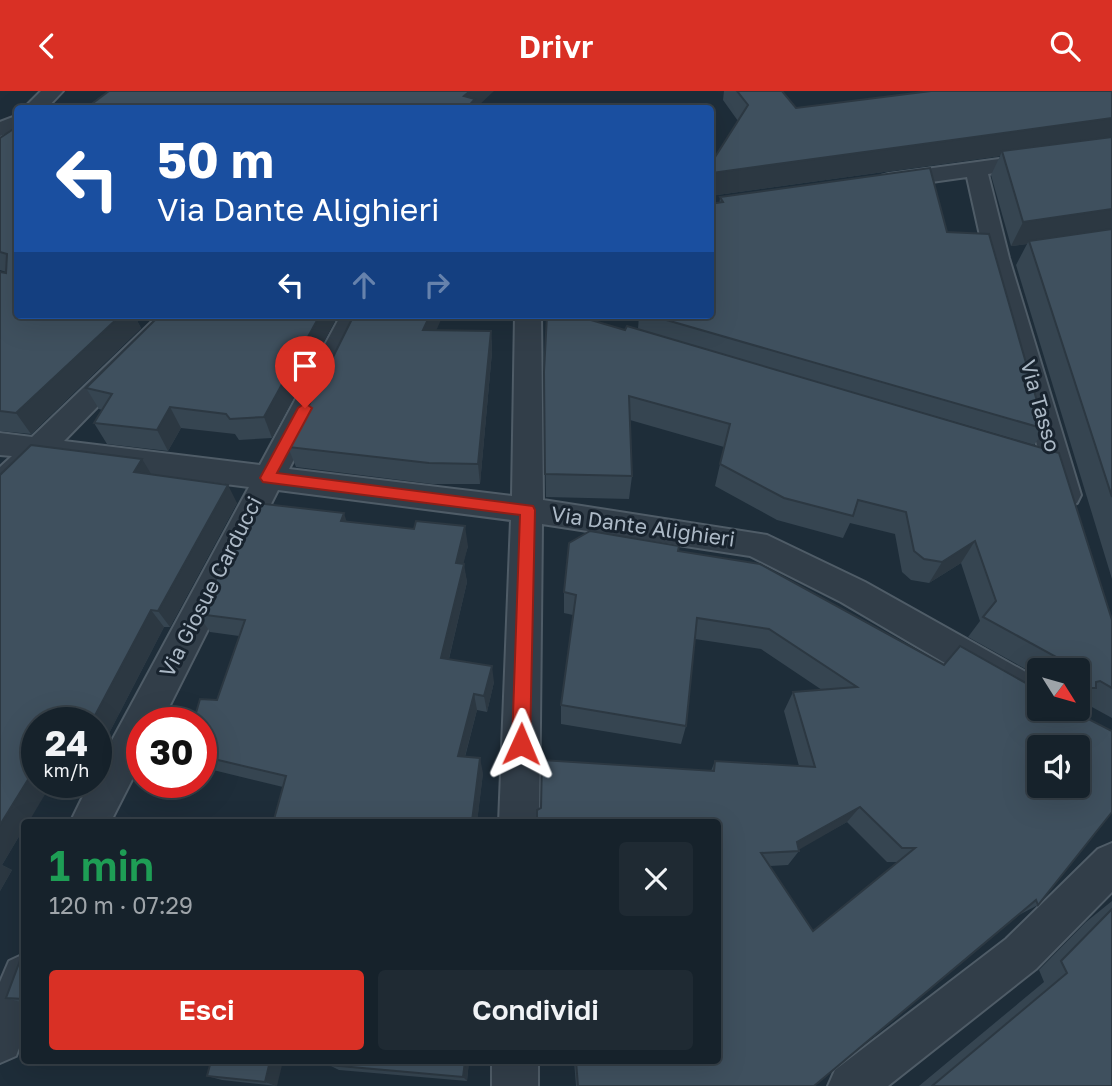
<!DOCTYPE html>
<html lang="it">
<head>
<meta charset="utf-8">
<style>
  :root { --surface:#16222b; --page:#1f2a33; --text:#f1f3f6; --muted:#9ea4a9; --line:#353f47; --accent:#d93025 }
  body { margin:0; font-family:"Golos Text",sans-serif; background:var(--page); color:var(--text); height:100vh; display:flex; flex-direction:column; font-size:26px; white-space:nowrap }
  * { box-sizing:border-box; margin:0 }
  p { font-size:23px; color:var(--muted) }
  .icon { flex:none; width:38px; height:38px; fill:none; stroke:currentColor; stroke-width:2; stroke-linecap:round; stroke-linejoin:round }
  .map { position:relative; flex:1; overflow:hidden }
  .panel { position:absolute; left:21px; top:728px; width:700px; height:245px; display:flex; flex-direction:column; background:var(--surface); border-radius:7px; box-shadow:0 7px 28px #0002,0 0 0 2px var(--line) }
  .panel>* { flex:none }
  .banner { position:absolute; left:14px; top:14px; width:700px; height:214px; border-radius:7px; box-shadow:0 7px 28px #0002,0 0 0 2px var(--line); background:#1a4fa0; color:#fff; overflow:hidden }
  .needle { width:46px; rotate:127deg }
  .buttons { position:absolute; left:1027px; top:567px; display:grid; gap:14px }
  .buttons a { display:grid; place-items:center; width:63px; height:63px; border-radius:7px; background:var(--surface); box-shadow:0 7px 28px #0002,0 0 0 2px var(--line); font-size:35px }
  .speed { position:absolute; left:21px; top:616px; display:flex; gap:14px; font-size:35px; font-weight:700; text-align:center }
  .speed>* { display:grid; place-content:center; width:91px; height:91px; border-radius:50%; background:var(--surface); box-shadow:0 7px 28px #0002,0 0 0 2px var(--line); line-height:1 }
  .speed small { font-size:18px; font-weight:400 }
  .speed .limit { border:10px solid #d22; background:#fff; color:#111 }
  .pin { position:absolute; display:grid; place-items:center; width:60px; height:60px; color:#fff; margin:-72px -30px; border-radius:50% 50% 50% 0; rotate:-45deg; box-shadow:0 0 7px #0007 }
  .pin .icon { rotate:45deg }
  .me { position:absolute; width:77px; margin:-38px; rotate:1deg; stroke-linejoin:round; filter:drop-shadow(0 0 5px #0008) }
  .turn { display:flex; align-items:center; gap:24px; height:147px; padding:0 28px; font-size:32px }
  .turn .icon { width:91px; height:91px; stroke-width:2.5 }
  .turn b { display:block; font-size:49px; line-height:60px }
  .lanes { display:flex; align-items:center; height:66px; padding:0 28px; background:#0003; justify-content:center; gap:35px; direction:ltr }
  .lanes .off { opacity:.35 }
  .round { display:grid; place-items:center; flex:none; width:74px; height:74px; border-radius:7px; background:var(--page) }
  .head { display:flex; align-items:center; justify-content:space-between; height:119px; padding:0 28px }
  h1 { font-size:42px; font-weight:600; line-height:52px; color:#1e9e55 }
  .button { display:flex; gap:14px; margin-top:auto; padding:14px 28px }
  .button a { flex:1; height:80px; border-radius:7px; background:var(--accent); color:#fff; font-size:28px; font-weight:600; line-height:80px; text-align:center }
  .button a+a { background:var(--page); color:var(--text) }
  header { display:flex; justify-content:space-between; align-items:center; height:91px; padding:0 28px; background:var(--accent); color:#fff; font-size:32px; font-weight:600 }
  .map>svg:first-child { display:block }
  .lines { fill:none; stroke-linecap:round; stroke-linejoin:round }
  .minor-casing { stroke:#4f5c67; stroke-width:4 }
  .minor { fill:#323e49; fill-rule:evenodd }
  .wall { fill:#364551; fill-rule:evenodd }
  .shaded-wall { fill:#2c3842 }
  .building { fill:#3f505e; stroke:#2c3842; stroke-width:2; fill-rule:evenodd }
  .route { fill:#d93025; stroke:#8d1f18; stroke-width:2 }
  .labels { text-anchor:middle; stroke-width:6; stroke-linejoin:round; paint-order:stroke }
  .street-label { font-size:21px; fill:#acb9c6; stroke:#18232e }
</style>
</head>
<body>
<header><svg class="icon" aria-label="back" viewBox="0 0 24 24"><path d="M15 5l-7 7 7 7"/></svg>Drivr<svg class="icon" aria-label="search" viewBox="0 0 24 24"><circle cx="10" cy="10" r="6"/><path d="M15 15l6 6"/></svg></header>
<div class="map">
<svg width="1112" height="995" viewBox="0 0 1112 995">
  <rect width="100%" height="100%" fill="#1e2d39"/>
  <g class="lines">
    <g class="minor-casing">
      <g id="minor">
        <polygon points="41,0 63,0 46,18 23,18"/>
        <polygon points="18,24 18,38 0,45 0,31"/>
        <polygon points="999,68 1007,70 1010,75 1007,80 988,83 1009,167 1081,404 1077,412 1066,416 1055,412 1051,404 985,167 967,86 889,97 881,95 878,90 881,85 889,83"/>
        <polygon points="159,224 187,224 64,350 260,374 341,224 367,224 289,378 512,405 515,224 541,224 543,409 767,444 865,491 1040,589 1040,618 1054,618 1040,624 1027,620 841,511 750,465 542,433 539,732 499,732 511,429 278,399 161,632 142,632 142,669 110,732 70,732 90,691 96,691 96,679 249,396 44,370 11,403 0,407 0,376 12,365 0,364 0,342 32,346"/>
        <polygon points="1112,752 1112,801 1036,878 888,995 828,995 835,979 1006,848 1098,758"/>
        <polygon points="24,863 24,944 16,965 0,972 0,891 9,870"/>
        <rect x="492" y="970" width="46" height="25"/>
      </g>
    </g>
    <use href="#minor" class="minor"/>
  </g>
  <g class="wall">
    <polygon points="724,0 737,0 796,17 1112,0 1112,488 1016,174 1027,153 1011,155 991,84 1000,65 710,105 710,74 738,30 723,9"/>
    <polygon points="0,47 18,224 134,224 141,237 31,343 0,340 0,181 6,182 6,181 0,179"/>
    <polygon points="720,106 947,141 1045,338 1034,354 779,280 1112,529 1112,627 1081,610 1078,613 1078,579 1040,579 1040,586 968,546 980,530 961,472 929,492 911,489 902,481 895,443 850,432 843,447 777,429 715,395 724,356 630,329 632,385 629,408 546,406 544,281 625,239 638,238 639,224 710,224"/>
    <polygon points="160,224 338,224 272,347 239,349 235,343 181,337 168,360 107,353 94,332 102,319 99,318 86,297"/>
    <polygon points="436,240 491,240 492,261 480,393 432,393 296,376 288,356"/>
    <polygon points="0,384 151,384 237,412 170,536 164,536 105,650 96,648 96,632 37,632 37,691 47,691 47,700 24,732 24,737 2,774 12,779 0,800"/>
    <polygon points="347,431 468,455 463,472 467,491 449,568 494,591 487,621 477,619 465,666 483,682 477,730 273,732 283,696 209,678 201,670 201,632 217,609 239,545 210,541 198,523"/>
    <path d="M678 460 944 574 1038 814 1017 825 814 995H576L574 970H718L711 680 715 670 799 675 784 620 793 601 822 599 761 558 695 548 686 635 681 653 561 633V614L573 524 564 522V501ZM847 731 887 771H898L813 840 770 775 788 774 799 760 798 758Z"/>
    <polygon points="1112,810 1112,995 919,995 1044,891 1039,879 1086,831"/>
    <polygon points="24,859 24,912 6,907"/>
    <polygon points="211,970 277,995 222,989 207,985"/>
    <polygon points="330,970 469,970 467,990 339,979 329,974"/>
  </g>
  <g class="shaded-wall">
    <polygon points="470,0 494,0 476,17 466,18 464,5"/>
    <polygon points="1112,27 1112,49 1002,60 1000,65 710,105 712,82"/>
    <polygon points="1112,118 1112,140 1029,150 1027,153 1011,155 1023,131"/>
    <polygon points="121,224 134,224 141,237 31,343 16,322"/>
    <polygon points="320,224 338,224 272,347 264,326"/>
    <polygon points="430,224 443,224 427,261 423,239"/>
    <polygon points="491,240 492,261 480,393 478,373"/>
    <polygon points="170,316 181,337 168,360 157,339"/>
    <polygon points="142,368 153,386 134,381"/>
    <polygon points="228,394 237,412 170,536 158,520"/>
    <polygon points="344,422 350,441 341,430"/>
    <polygon points="465,435 468,455 459,490 456,472"/>
    <polygon points="975,450 961,472 929,492 942,471"/>
    <polygon points="464,473 467,491 445,584 441,567"/>
    <polygon points="151,519 164,536 105,650 96,642 96,632 91,632"/>
    <polygon points="492,575 494,591 487,621 484,605"/>
    <polygon points="474,603 477,619 461,680 458,665"/>
    <polygon points="37,660 37,691 47,691 47,700 28,732 24,732 24,737 2,774 12,779 0,800 0,734 29,671"/>
    <polygon points="480,667 483,682 477,732 472,732"/>
    <polygon points="860,716 847,731 795,761 797,751"/>
    <polygon points="270,970 283,970 277,995 265,991"/>
    <polygon points="465,970 469,970 467,990 463,986"/>
  </g>
  <g class="building">
    <polygon points="109,0 470,0 464,5 475,8 466,18 85,18"/>
    <polygon points="737,0 782,0 796,17 931,0 1112,0 1112,27 712,82 710,74 748,14"/>
    <polygon points="18,35 18,224 121,224 16,322 0,320 0,181 6,182 7,163 0,161 0,47"/>
    <polygon points="1112,46 1112,118 1023,131 1002,60"/>
    <polygon points="930,77 947,141 989,143 1045,338 649,224 710,224 710,113 723,111 720,106"/>
    <polygon points="1112,138 1112,406 1029,150"/>
    <polygon points="160,224 320,224 264,326 230,328 226,323 170,316 157,339 94,332 112,303 86,297"/>
    <polygon points="354,224 430,224 423,239 491,240 478,373 429,372 288,356"/>
    <polygon points="547,224 574,224 625,239 627,235 1059,362 1112,529 1112,597 1100,590 1096,591 1096,597 1078,597 1078,579 1061,579 1060,568 983,526 996,510 975,450 942,471 924,468 914,460 906,421 858,409 853,425 784,407 720,373 730,333 629,305 632,385 545,383 544,281"/>
    <polygon points="31,354 142,368 134,381 228,394 158,520 151,519 91,632 75,632 59,628 57,632 37,632 37,660 29,671 29,687 0,734 0,384"/>
    <polygon points="256,412 344,422 341,430 414,438 416,430 465,435 456,472 464,473 441,567 492,575 484,605 474,603 458,665 480,667 472,730 492,732 273,732 286,685 201,665 201,632 193,632 200,608 217,609 245,529 198,523"/>
    <path d="M590 440 679 455 678 460 760 473 944 574 960 555 1040 600V618H1069L1112 640V721L1038 814 1036 809 814 995H578L576 970H718V732H537V719L541 717 542 669 714 680 715 670 815 676 793 601 857 596 769 538 697 527 686 635 561 614 576 504 564 501 569 452ZM1040 656H1078V695H1040ZM860 716 902 757H915L813 840 761 762 799 760 797 751Z"/>
    <polygon points="1112,818 1112,995 932,995 1067,882 1061,870"/>
    <polygon points="24,859 24,908 6,907"/>
    <polygon points="211,970 270,970 265,991 207,985"/>
    <polygon points="330,970 465,970 463,986 329,974"/>
  </g>
  <polygon class="route" points="305,312 312,317 277,382 533,415 535,419 530,653 528,659 521,662 515,659 512,653 520,424 263,391 260,387 298,317"/>
  <g class="labels">
    <g class="street-label">
      <text transform="translate(1040 315) rotate(74)" y="7">Via Tasso</text>
      <text transform="translate(643 436) rotate(8)" y="7">Via Dante Alighieri</text>
      <text transform="translate(211 496) rotate(-63)" y="7">Via Giosue Carducci</text>
    </g>
  </g>
</svg>
<div class="buttons">
<a><svg class="needle" viewBox="-14 -14 28 28"><path d="M0-13l5 13h-10z" fill="#e53935"/><path d="M0 13l5-13h-10z" fill="#9ea4a9"/></svg></a>
<a><svg class="icon" aria-label="sound" viewBox="0 0 24 24"><path d="M4 9h4l5-4v14l-5-4H4zM17 9q2 3 0 6"/></svg></a>
</div>
<div class="speed"><div>24<small>km/h</small></div><div class="limit">30</div></div>
<div class="pin" style="left:305px;top:317px;background:#d93025"><svg class="icon" aria-label="arrive" viewBox="0 0 24 24"><path d="M6 21V4h12l-3 4 3 4H6"/></svg></div>
<svg class="me" style="left:521px;top:653px" viewBox="-20 -20 40 40"><path d="M0-17L14 15 0 8-14 15z" fill="#d93025" stroke="#fff" stroke-width="4"/></svg>
<div class="banner">
<div class="turn"><svg class="icon" aria-label="left" viewBox="0 0 24 24"><path d="M17 20v-9H6M10 6l-5 5 5 5"/></svg><div><b>50 m</b>Via Dante Alighieri</div></div>
<div class="lanes"><svg class="icon" aria-label="left" viewBox="0 0 24 24"><path d="M17 20v-9H6M10 6l-5 5 5 5"/></svg><svg class="icon off" aria-label="ahead" viewBox="0 0 24 24"><path d="M12 20V5M6 11l6-6 6 6"/></svg><svg class="icon off" aria-label="right" viewBox="0 0 24 24"><path d="M7 20v-9h11M14 6l5 5-5 5"/></svg></div>
</div>
<section class="panel">
<div class="head"><div><h1>1 min</h1><p>120 m · 07:29</p></div><a class="round"><svg class="icon" aria-label="close" viewBox="0 0 24 24"><path d="M6 6l12 12M18 6L6 18"/></svg></a></div>
<div class="button"><a>Esci</a><a>Condividi</a></div>
</section>
</div>
</body>
</html>
